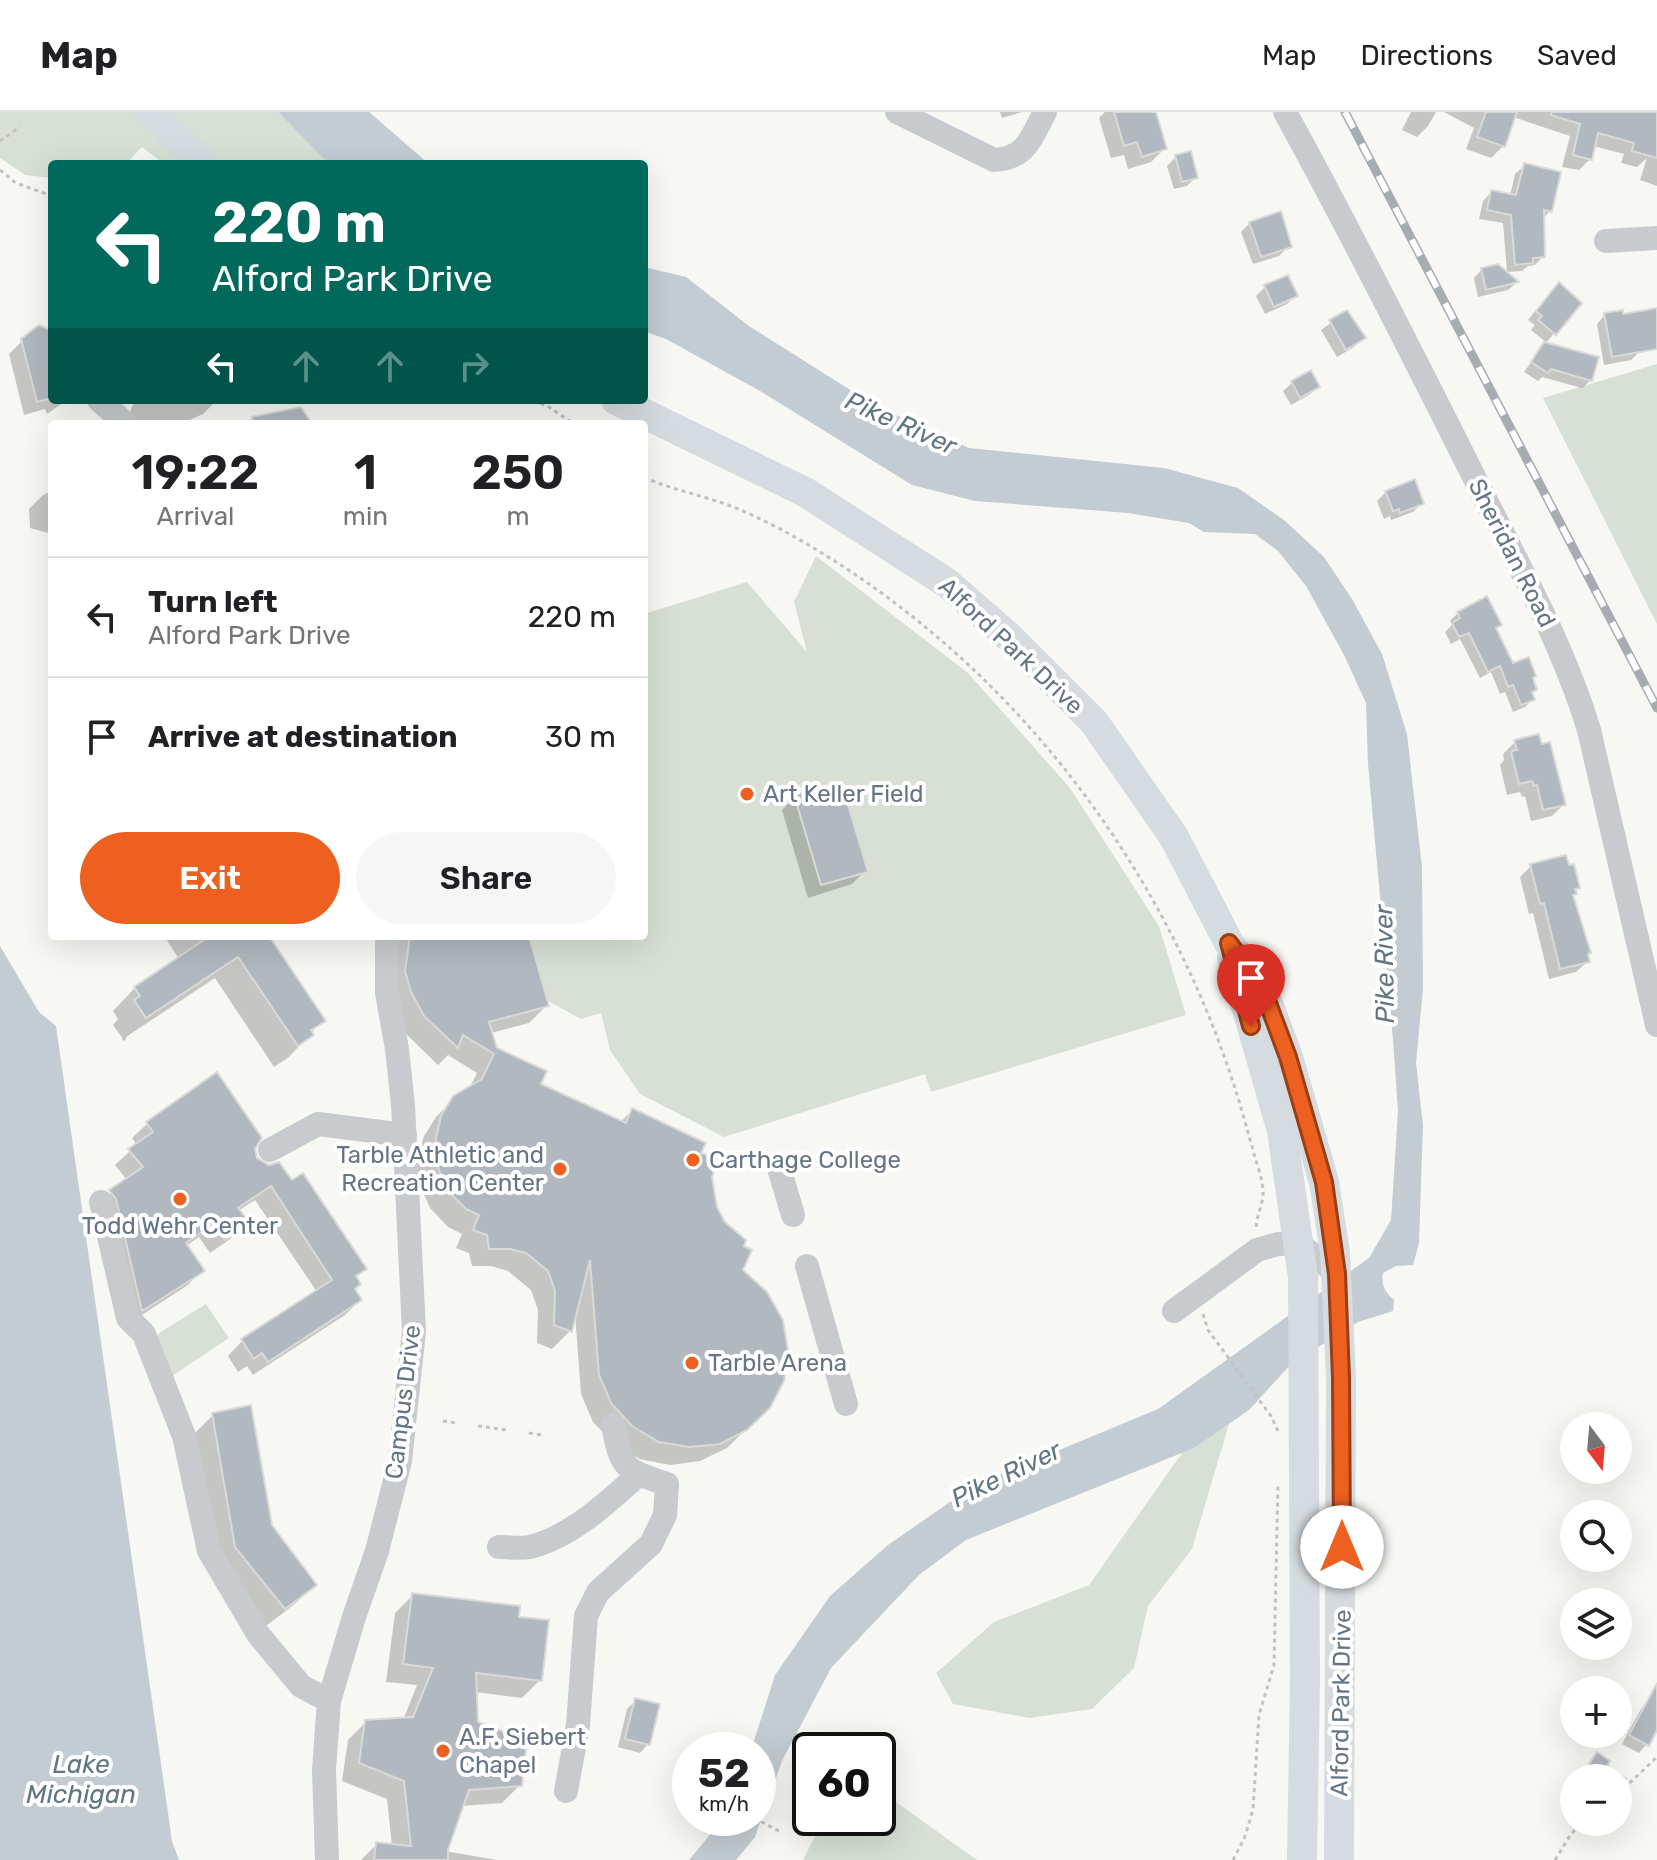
<!DOCTYPE html>
<html lang="en">
<head>
<meta charset="utf-8">
<style>
  :root { --surface:#fff; --page:#f6f6f6; --text:#202124; --muted:#757577; --line:#e0e0e0; --accent:#ed601f }
  body { margin:0; font-family:Rubik,sans-serif; background:var(--page); color:var(--text); height:100vh; display:flex; flex-direction:column; font-size:30px; white-space:nowrap }
  * { box-sizing:border-box; margin:0 }
  p { font-size:26px; color:var(--muted) }
  .icon { flex:none; width:44px; height:44px; fill:none; stroke:currentColor; stroke-width:2; stroke-linecap:round; stroke-linejoin:round }
  .map { position:relative; flex:1; overflow:hidden }
  .panel { position:absolute; left:48px; top:308px; width:600px; height:520px; display:flex; flex-direction:column; background:var(--surface); border-radius:8px; box-shadow:0 8px 32px #0002 }
  .panel>* { flex:none }
  .banner { position:absolute; left:48px; top:48px; width:600px; height:244px; border-radius:8px; box-shadow:0 8px 32px #0002; background:#00695c; color:#fff; overflow:hidden }
  .needle { width:52px; rotate:164deg }
  .fabs { position:absolute; left:1560px; top:1300px; display:grid; gap:16px }
  .fabs a { display:grid; place-items:center; width:72px; height:72px; border-radius:50%; background:var(--surface); box-shadow:0 8px 32px #0002; font-size:40px }
  .speed { position:absolute; left:672px; top:1620px; display:flex; gap:16px; font-size:40px; font-weight:700; text-align:center }
  .speed>* { display:grid; place-content:center; width:104px; height:104px; border-radius:50%; background:var(--surface); box-shadow:0 8px 32px #0002; line-height:1 }
  .speed small { font-size:20px; font-weight:400 }
  .speed .limit { border:4px solid #111; border-radius:12px; background:#fff; color:#111 }
  .pin { position:absolute; display:grid; place-items:center; width:68px; height:68px; color:#fff; margin:-82px -34px; border-radius:50% 50% 50% 0; rotate:-45deg; box-shadow:0 0 8px #0007 }
  .pin .icon { rotate:45deg }
  .me { position:absolute; width:88px; margin:-44px; rotate:0deg; stroke-linejoin:round; filter:drop-shadow(0 0 6px #0008) }
  .turn { display:flex; align-items:center; gap:28px; height:168px; padding:0 32px; font-size:36px }
  .turn .icon { width:104px; height:104px; stroke-width:2.5 }
  .turn b { display:block; font-size:56px; line-height:68px }
  .lanes { display:flex; align-items:center; height:76px; padding:0 32px; background:#0003; justify-content:center; gap:40px; direction:ltr }
  .lanes .off { opacity:.35 }
  .eta { display:flex; justify-content:space-evenly; align-items:center; height:136px; text-align:center }
  .eta b { font-size:48px; font-weight:600; line-height:56px }
  .action { display:flex; gap:16px; margin-top:auto; padding:16px 32px }
  .action a { flex:1; height:92px; border-radius:48px; background:var(--accent); color:#fff; font-size:32px; font-weight:600; line-height:92px; text-align:center }
  .action a+a { background:var(--page); color:var(--text) }
  ul { padding:0; list-style:none }
  li { display:flex; align-items:center; gap:24px; height:120px; padding:0 32px; border-top:2px solid var(--line) }
  li div { flex:1 }
  li b { display:block; font-size:30px }
  li em { font-style:normal }
  header { display:flex; align-items:center; gap:48px; box-sizing:border-box; height:112px; padding:0 40px; background:var(--surface); border-bottom:2px solid var(--line) }
  header strong { font-size:38px }
  nav { display:flex; gap:44px; margin-inline-start:auto; font-size:28px }
  .map>svg:first-child { display:block }
  .green { fill:#d8e0d5 }
  .water { fill:#c3ccd2 }
  .shadow { fill:#0003 }
  .building { fill:#b2b8bf; stroke:#d9d9d7; stroke-width:2 }
  .lines { fill:none; stroke-linecap:round; stroke-linejoin:round }
  .path { stroke:#c1c2c5; stroke-width:3; stroke-dasharray:4 4; stroke-linecap:butt }
  .minor { stroke:#c7cbce; stroke-width:24 }
  .major { stroke:#d6dbdf; stroke-width:30 }
  .rail-casing { stroke:#a7acb3; stroke-width:9 }
  .rail { stroke:#fff; stroke-width:6; stroke-dasharray:18; stroke-linecap:butt }
  .route-casing { stroke:#9a3e14; stroke-width:20 }
  .route { stroke:#ed601f; stroke-width:14 }
  .poi-dot { fill:#ed601f; stroke:#fff; stroke-width:3 }
  .labels { text-anchor:middle; stroke-width:8; stroke-linejoin:round; paint-order:stroke }
  .street-label { font-size:24px; fill:#657587; stroke:#fff }
  .poi-label { font-size:24px; fill:#657587; stroke:#fff; text-anchor:start }
  .water-label { font-size:26px; font-style:italic; fill:#607783; stroke:#fff }
</style>
</head>
<body>
<header>
<strong>Map</strong>
<nav><a>Map</a><a>Directions</a><a>Saved</a></nav>
</header>
<div class="map">
<svg width="1657" height="1748" viewBox="0 0 1657 1748">
  <rect width="100%" height="100%" fill="#f7f8f4"/>
  <g class="green">
    <polygon points="0,0 278,0 329,52 164,52 142,35 126,52 52,52 52,66 25,63 0,46"/>
    <polygon points="1657,252 1657,512 1543,286"/>
    <polygon points="816,444 968,561 1070,676 1159,814 1186,903 931,980 925,962 724,1025 640,982 610,938 601,901 581,907 548,889 529,824 644,824 644,502 747,470 807,540 794,490"/>
    <polygon points="206,1192 229,1226 166,1268 153,1237 159,1221"/>
    <polygon points="1229,1312 1192,1437 1148,1494 1134,1556 1092,1597 1029,1606 953,1592 936,1561 994,1510 1089,1473 1182,1341"/>
    <polygon points="878,1677 977,1748 803,1748 824,1706 878,1706"/>
  </g>
  <g class="water">
    <polygon points="278,0 369,0 429,52 329,52"/>
    <path d="M644 155 686 165 749 214 874 293 969 336 1164 356 1238 376 1284 408 1324 445 1352 487 1382 542 1407 622 1422 755 1423 877 1416 951 1423 1013 1419 1131 1413 1153 1396 1154 1383 1161C1381 1174 1385 1180 1394 1188L1393 1199 1358 1210 1291 1252 1249 1298 1194 1336 966 1428 919 1463 831 1556 782 1649 755 1725 736 1748H689L713 1719 720 1706H758V1638H751L775 1563 830 1484 888 1433 973 1374 1158 1297 1369 1146 1391 1108 1398 999 1393 928 1368 652 1366 591 1344 543 1306 474 1278 439 1255 422 1204 420 1189 411 1128 401 975 389 912 373 760 279 666 227 644 219Z"/>
    <polygon points="0,834 39,900 56,914 172,1729 179,1748 0,1748"/>
  </g>
  <g class="shadow">
    <polygon points="1000,0 1022,0 1002,6"/>
    <polygon points="1105,0 1153,0 1165,36 1151,50 1128,57 1124,43 1111,46 1099,6"/>
    <polygon points="1411,0 1436,0 1428,14 1417,25 1402,18"/>
    <polygon points="1444,0 1649,0 1657,2 1657,74 1640,68 1647,46 1637,55 1621,51 1624,42 1593,34 1590,47 1579,58 1562,55 1570,24 1513,5 1503,34 1491,46 1466,37 1474,16"/>
    <polygon points="1176,45 1196,65 1187,74 1174,77 1167,54"/>
    <polygon points="1524,54 1550,99 1542,107 1543,144 1535,153 1528,154 1522,159 1507,160 1503,111 1479,107 1483,89 1492,80 1510,84 1515,62"/>
    <polygon points="1250,111 1288,135 1279,144 1253,152 1241,120"/>
    <polygon points="1482,157 1516,171 1508,178 1478,185 1474,166"/>
    <polygon points="1265,175 1295,184 1287,192 1265,202 1256,184"/>
    <polygon points="1550,181 1580,191 1545,232 1591,268 1582,276 1542,265 1538,269 1524,260 1546,230 1531,218 1535,213 1528,208"/>
    <polygon points="1346,200 1363,226 1354,235 1337,245 1321,218"/>
    <polygon points="1605,203 1622,204 1640,239 1631,248 1604,253 1597,212"/>
    <polygon points="52,221 52,288 67,288 47,302 45,297 24,303 9,242 23,228"/>
    <polygon points="1292,271 1318,275 1309,283 1291,293 1283,279"/>
    <polygon points="135,288 216,288 216,289 203,302 180,312 143,312 128,304"/>
    <polygon points="300,297 305,312 233,312 235,311"/>
    <polygon points="52,379 52,422 30,416 29,397 43,383"/>
    <polygon points="1386,380 1422,391 1413,400 1391,408 1390,404 1384,407 1377,389"/>
    <polygon points="1458,501 1494,517 1512,553 1535,578 1531,582 1533,587 1525,595 1513,600 1505,580 1500,582 1491,560 1480,566 1460,527 1451,532 1445,520 1452,513 1450,509"/>
    <polygon points="1515,630 1564,692 1552,704 1531,709 1525,684 1522,685 1520,680 1507,683 1500,653 1504,648 1503,642"/>
    <polygon points="795,685 865,759 852,772 808,786 782,698"/>
    <polygon points="1531,754 1578,775 1571,785 1588,849 1576,860 1549,867 1533,801 1529,802 1520,765"/>
    <polygon points="164,824 267,824 323,908 289,945 274,955 215,866 123,927 113,913 118,907 113,899 135,876 179,847"/>
    <polygon points="399,824 527,824 547,893 529,911 491,921 495,937 538,973 620,1010 633,998 699,1042 710,1066 715,1096 741,1159 768,1295 727,1336 700,1349 670,1353 640,1347 614,1332 593,1310 581,1282 575,1201 570,1219 552,1237 537,1231 538,1198 531,1178 508,1159 491,1154 472,1154 469,1141 456,1136 462,1122 448,1115 430,1096 418,1069 418,1045 424,1024 436,1005 455,986 469,977 477,961 448,943 438,953 406,922 394,899"/>
    <polygon points="216,963 253,1036 256,1047 364,1157 355,1166 353,1178 360,1188 345,1203 253,1263 247,1254 238,1260 228,1244 242,1229 317,1180 255,1088 238,1099 247,1111 233,1125 210,1141 199,1125 186,1134 202,1158 188,1173 128,1212 96,1094 127,1068 115,1053 137,1033 132,1026 147,1012"/>
    <polygon points="213,1303 270,1413 314,1473 296,1491 266,1514 217,1454 195,1321"/>
    <polygon points="413,1483 516,1506 540,1568 522,1586 475,1580 476,1612 520,1673 502,1691 461,1694 445,1739 497,1748 361,1748 377,1732 392,1734 387,1687 342,1669 348,1628 366,1610 403,1608 417,1573 386,1570 395,1501"/>
    <polygon points="636,1588 648,1632 640,1641 618,1635 627,1597"/>
    <polygon points="1649,1588 1657,1592 1657,1614 1647,1632 1639,1641 1622,1632 1641,1597"/>
  </g>
  <g class="building">
    <polygon points="1114,0 1156,0 1167,37 1142,45 1137,30 1124,34"/>
    <polygon points="1486,0 1517,0 1505,35 1477,25"/>
    <polygon points="1552,0 1657,0 1657,46 1632,39 1634,31 1598,21 1592,48 1573,43 1580,12 1551,3"/>
    <polygon points="1191,39 1198,66 1182,70 1175,43"/>
    <polygon points="1524,51 1561,60 1552,100 1544,98 1545,145 1533,146 1533,151 1515,153 1511,103 1487,98 1491,78 1516,83"/>
    <polygon points="1281,99 1292,135 1261,145 1249,110"/>
    <polygon points="1498,152 1519,170 1486,178 1481,156"/>
    <polygon points="1288,163 1298,184 1274,195 1264,173"/>
    <polygon points="1559,170 1582,191 1556,223 1538,208 1542,204 1536,199"/>
    <polygon points="1657,196 1657,237 1612,245 1604,201 1623,198 1623,202"/>
    <polygon points="1347,198 1366,226 1346,238 1329,208"/>
    <polygon points="39,213 52,219 52,286 37,290 21,227"/>
    <polygon points="1544,230 1599,245 1592,269 1551,257 1548,261 1531,250"/>
    <polygon points="1311,258 1320,275 1300,286 1291,269"/>
    <polygon points="301,295 312,312 253,312 252,305"/>
    <polygon points="1415,367 1424,392 1400,401 1399,397 1393,399 1385,379"/>
    <polygon points="1487,484 1502,513 1496,516 1513,551 1529,545 1536,564 1533,566 1537,578 1532,580 1535,588 1521,593 1513,573 1508,575 1500,554 1488,560 1469,521 1459,525 1452,511 1460,506 1457,500"/>
    <polygon points="1539,622 1542,632 1550,630 1566,693 1543,698 1537,673 1534,674 1532,669 1519,672 1511,639 1517,638 1514,628"/>
    <polygon points="841,669 868,760 821,773 794,683"/>
    <polygon points="1566,743 1569,753 1574,752 1580,776 1575,777 1577,782 1573,783 1591,841 1588,842 1590,850 1560,857 1544,791 1540,792 1530,752"/>
    <polygon points="210,824 269,824 326,909 311,918 314,923 298,934 238,845 146,906 134,888 140,884 134,875"/>
    <polygon points="410,824 529,824 549,894 489,910 497,936 547,959 541,972 626,1011 632,996 706,1031 701,1041 716,1047 712,1066 717,1095 725,1110 746,1128 744,1134 752,1138 743,1158 767,1180 783,1208 788,1238 784,1269 770,1296 747,1318 720,1332 689,1335 659,1330 632,1314 611,1291 599,1263 590,1148 572,1220 554,1213 555,1179 548,1159 526,1141 510,1137 489,1137 487,1123 473,1118 479,1103 466,1097 447,1078 436,1050 436,1026 441,1004 453,984 482,967 494,942 463,923 458,936 424,904 411,880 405,859"/>
    <polygon points="217,960 262,1026 255,1037 257,1046 269,1053 279,1050 292,1068 303,1061 367,1157 356,1164 361,1172 355,1177 362,1188 268,1250 262,1241 254,1247 241,1227 332,1168 271,1074 238,1096 250,1111 225,1128 214,1112 186,1131 205,1159 142,1199 116,1087 109,1078 143,1055 128,1037 153,1020 146,1010"/>
    <polygon points="251,1293 272,1413 317,1473 285,1497 235,1435 212,1301"/>
    <polygon points="412,1481 520,1494 519,1505 549,1508 542,1569 476,1561 478,1610 527,1628 522,1674 469,1678 448,1738 448,1748 374,1748 376,1730 411,1734 404,1669 359,1651 365,1608 413,1605 433,1556 403,1552"/>
    <polygon points="1657,1571 1657,1618 1649,1634 1629,1623"/>
    <polygon points="635,1586 660,1592 650,1633 625,1627"/>
    <polygon points="1597,1640 1610,1649 1607,1654 1625,1666 1580,1666"/>
  </g>
  <g class="lines">
    <g class="path">
      <polyline points="0,29 20,15"/>
      <polyline points="0,58 16,71 52,84"/>
      <polyline points="533,288 549,295 574,312"/>
      <path d="M644 365C667 376 689 380 713 388 737 395 761 407 784 419 995 535 1150 730 1228 955 1238 984 1246 1013 1254 1042 1257 1053 1262 1065 1263 1077 1264 1092 1256 1103 1256 1118"/>
      <polyline points="123,928 139,907"/>
      <polyline points="541,1187 556,1190"/>
      <polyline points="1203,1202 1208,1218 1271,1304 1278,1319"/>
      <polyline points="443,1309 457,1311"/>
      <polyline points="478,1314 508,1318"/>
      <polyline points="529,1321 542,1323"/>
      <polyline points="1618,1682 1657,1645"/>
      <polyline points="754,1706 779,1719"/>
      <polyline points="1233,1748 1244,1727 1253,1698 1259,1603 1274,1553 1278,1371"/>
      <polyline points="1555,1748 1571,1722 1583,1710"/>
    </g>
    <g class="minor">
      <path d="M897 0 994 48C1027 46 1031 26 1045 0"/>
      <path d="M1285 0C1351 120 1412 241 1473 363 1515 447 1562 529 1589 618L1657 913"/>
      <polyline points="1606,129 1657,126"/>
      <polyline points="99,288 126,312"/>
      <polyline points="270,1038 318,1012 405,1023"/>
      <polyline points="778,1053 793,1103"/>
      <polyline points="101,1090 128,1206 144,1222 184,1324 209,1439 258,1522 301,1574 329,1589"/>
      <polyline points="807,1154 846,1292"/>
      <polyline points="1174,1199 1257,1138 1278,1132 1298,1131 1337,1162"/>
      <path d="M499 1435C509 1435 520 1437 530 1435 571 1425 608 1390 638 1363"/>
      <path d="M566 1679 578 1613 586 1504 598 1480 651 1432 665 1403 667 1372C624 1358 621 1356 613 1313"/>
      <polyline points="327,1748 324,1658 329,1589 354,1505 377,1439 400,1349 414,1219 403,993 397,937 387,881 387,824"/>
    </g>
    <g class="major">
      <polyline points="149,0 204,52"/>
      <polyline points="616,288 805,380 947,471 1010,526 1094,610 1174,725 1229,831 1262,875 1288,945 1324,1070 1335,1140 1341,1266 1339,1748"/>
      <polyline points="1232,845 1282,1019 1303,1165 1305,1567 1302,1748"/>
    </g>
    <g class="rail-casing">
      <polyline id="rail" points="1345,0 1657,596"/>
    </g>
    <use href="#rail" class="rail"/>
  </g>
  <g class="lines">
    <g class="route-casing">
      <polyline id="route" points="1251,914 1229,831 1262,875 1288,945 1324,1070 1337,1162 1341,1266 1342,1435"/>
    </g>
    <use href="#route" class="route"/>
  </g>
  <g class="poi-dot">
    <circle cx="747" cy="682" r="8"/>
    <circle cx="693" cy="1048" r="8"/>
    <circle cx="560" cy="1057" r="8"/>
    <circle cx="180" cy="1087" r="8"/>
    <circle cx="692" cy="1251" r="8"/>
    <circle cx="443" cy="1639" r="8"/>
  </g>
  <g class="labels">
    <g class="street-label">
      <text transform="translate(1512 441) rotate(63)" y="8">Sheridan Road</text>
      <text transform="translate(1011 534) rotate(43)" y="8">Alford Park Drive</text>
      <text transform="translate(403 1290) rotate(-83)" y="8">Campus Drive</text>
      <text transform="translate(1341 1591) rotate(-89)" y="8">Alford Park Drive</text>
    </g>
    <g class="poi-label">
      <text x="763" y="690">Art Keller Field</text>
      <text x="544" y="1051" text-anchor="end">Tarble Athletic and<tspan x="544" dy="28">Recreation Center</tspan></text>
      <text x="709" y="1056">Carthage College</text>
      <text x="180" y="1122" text-anchor="middle">Todd Wehr Center</text>
      <text x="708" y="1259">Tarble Arena</text>
      <text x="459" y="1633">A.F. Siebert<tspan x="459" dy="28">Chapel</tspan></text>
    </g>
    <g class="water-label">
      <text transform="translate(901 311) rotate(24)" y="9">Pike River</text>
      <text transform="translate(1384 852) rotate(-91)" y="9">Pike River</text>
      <text transform="translate(1006 1362) rotate(-26)" y="9">Pike River</text>
      <text x="81" y="1661">Lake<tspan x="81" dy="30">Michigan</tspan></text>
    </g>
  </g>
</svg>
<div class="fabs">
<a><svg class="needle" viewBox="-14 -14 28 28"><path d="M0-13l5 13h-10z" fill="#e53935"/><path d="M0 13l5-13h-10z" fill="#757577"/></svg></a>
<a><svg class="icon" aria-label="search" viewBox="0 0 24 24"><circle cx="10" cy="10" r="6"/><path d="M15 15l6 6"/></svg></a>
<a><svg class="icon" aria-label="layers" viewBox="0 0 24 24"><path d="M12 4l9 5-9 5-9-5zM3 14l9 5 9-5"/></svg></a>
<a>+</a>
<a>−</a>
</div>
<div class="speed"><div>52<small>km/h</small></div><div class="limit">60</div></div>
<div class="pin" style="left:1251px;top:914px;background:#d93025"><svg class="icon" aria-label="arrive" viewBox="0 0 24 24"><path d="M6 21V4h12l-3 4 3 4H6"/></svg></div>
<svg class="me" style="left:1342px;top:1435px" viewBox="-20 -20 40 40"><circle r="19" fill="#fff"/><path d="M0-13L10 11 0 6-10 11z" fill="#ed601f"/></svg>
<div class="banner">
<div class="turn"><svg class="icon" aria-label="left" viewBox="0 0 24 24"><path d="M17 20v-9H6M10 6l-5 5 5 5"/></svg><div><b>220 m</b>Alford Park Drive</div></div>
<div class="lanes"><svg class="icon" aria-label="left" viewBox="0 0 24 24"><path d="M17 20v-9H6M10 6l-5 5 5 5"/></svg><svg class="icon off" aria-label="ahead" viewBox="0 0 24 24"><path d="M12 20V5M6 11l6-6 6 6"/></svg><svg class="icon off" aria-label="ahead" viewBox="0 0 24 24"><path d="M12 20V5M6 11l6-6 6 6"/></svg><svg class="icon off" aria-label="right" viewBox="0 0 24 24"><path d="M7 20v-9h11M14 6l5 5-5 5"/></svg></div>
</div>
<section class="panel">
<div class="eta">
<div><b>19:22</b><p>Arrival</p></div>
<div><b>1</b><p>min</p></div>
<div><b>250</b><p>m</p></div>
</div>
<ul>
<li><svg class="icon" aria-label="left" viewBox="0 0 24 24"><path d="M17 20v-9H6M10 6l-5 5 5 5"/></svg><div><b>Turn left</b><p>Alford Park Drive</p></div><em>220 m</em></li>
<li><svg class="icon" aria-label="arrive" viewBox="0 0 24 24"><path d="M6 21V4h12l-3 4 3 4H6"/></svg><div><b>Arrive at destination</b></div><em>30 m</em></li>
</ul>
<div class="action"><a>Exit</a><a>Share</a></div>
</section>
</div>
</body>
</html>
